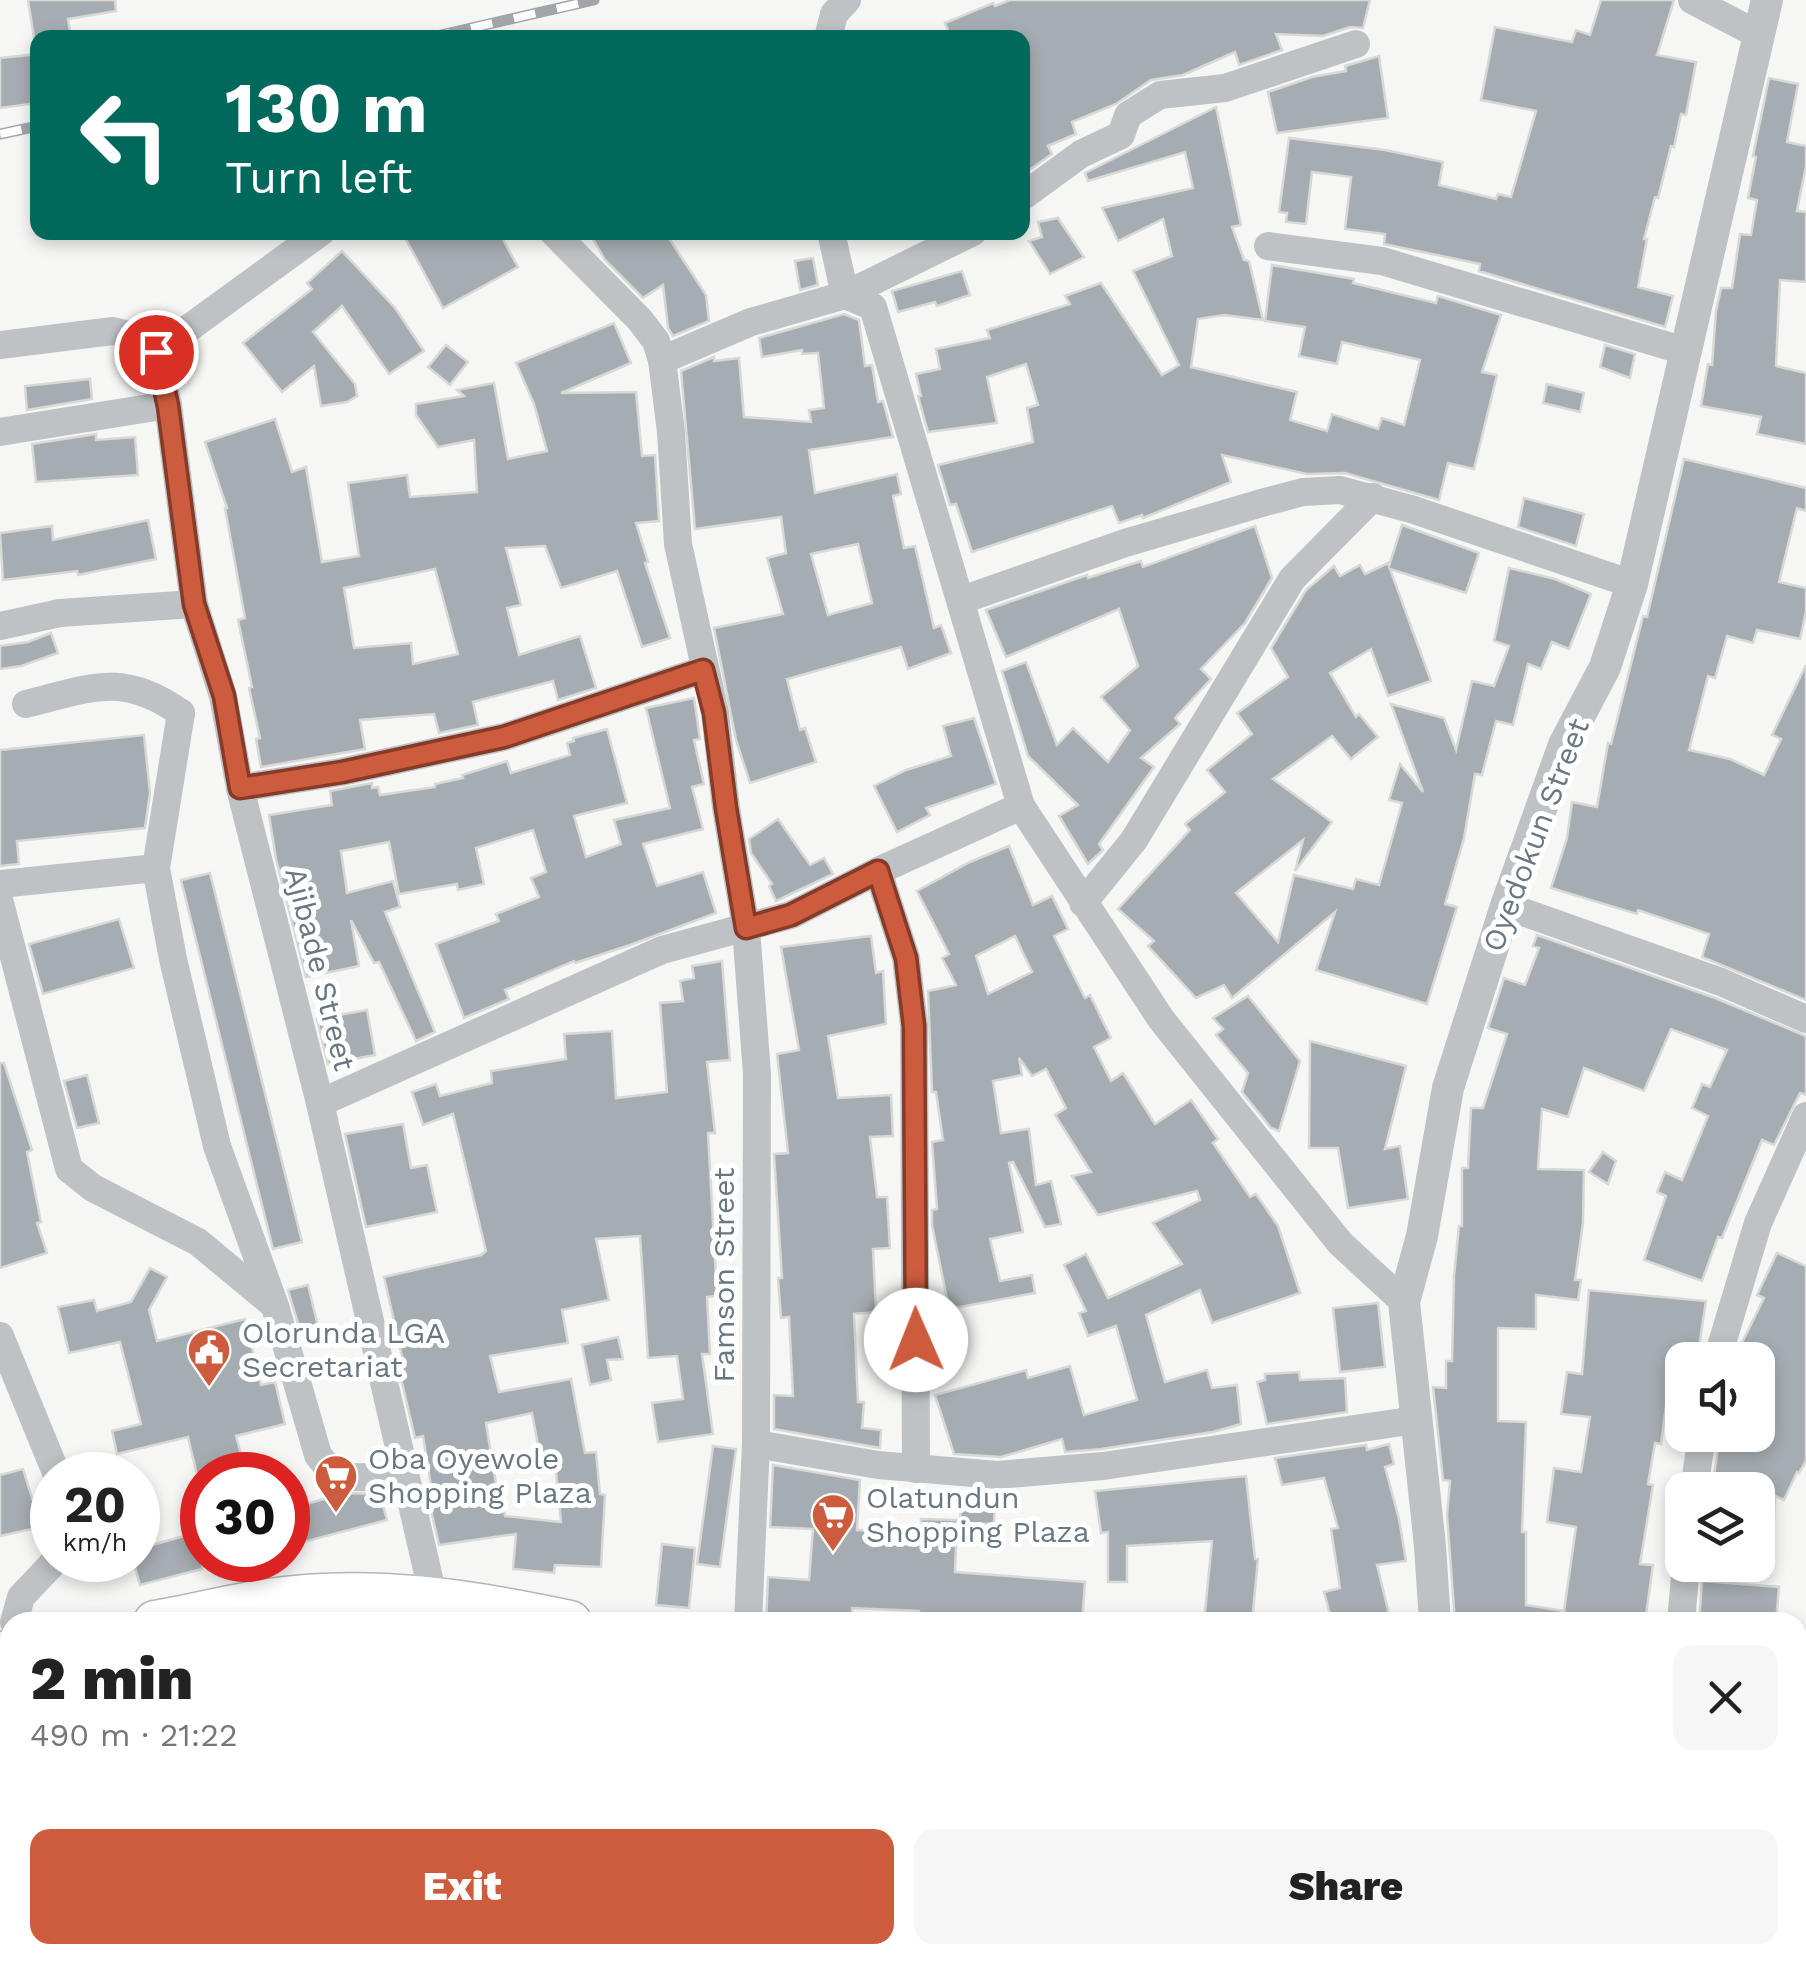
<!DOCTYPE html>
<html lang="en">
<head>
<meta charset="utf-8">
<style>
  :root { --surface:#fff; --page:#f6f6f6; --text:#222; --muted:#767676; --accent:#cd5b3d }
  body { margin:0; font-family:"Work Sans",sans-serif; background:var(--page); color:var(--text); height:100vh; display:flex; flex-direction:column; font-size:38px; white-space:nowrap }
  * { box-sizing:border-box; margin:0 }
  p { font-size:32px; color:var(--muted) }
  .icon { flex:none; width:55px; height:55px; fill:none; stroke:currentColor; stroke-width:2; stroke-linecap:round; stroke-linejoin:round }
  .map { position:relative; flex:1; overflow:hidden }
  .sheet { position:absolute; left:0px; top:1612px; width:1808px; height:352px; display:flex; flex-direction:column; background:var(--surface); border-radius:30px 30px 0 0; box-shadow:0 5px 15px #0003 }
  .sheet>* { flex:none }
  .banner { position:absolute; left:30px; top:30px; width:1000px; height:210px; border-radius:20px; box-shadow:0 5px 15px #0003; background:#00695c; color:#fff; overflow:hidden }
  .buttons { position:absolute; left:1665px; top:1342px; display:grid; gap:20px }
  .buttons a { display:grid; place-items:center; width:110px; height:110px; border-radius:20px; background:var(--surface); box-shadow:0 5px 15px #0003; font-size:50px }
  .speed { position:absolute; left:30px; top:1452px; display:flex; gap:20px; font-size:50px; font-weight:700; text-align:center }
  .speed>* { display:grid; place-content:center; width:130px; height:130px; border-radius:50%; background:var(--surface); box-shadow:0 5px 15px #0003; line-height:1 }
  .speed small { font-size:25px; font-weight:400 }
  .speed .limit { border:15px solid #d22; background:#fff; color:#111 }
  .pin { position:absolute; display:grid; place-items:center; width:85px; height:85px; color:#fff; margin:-42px; border:5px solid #fff; border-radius:50%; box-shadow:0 2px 10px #0007 }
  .me { position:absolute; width:110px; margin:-55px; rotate:359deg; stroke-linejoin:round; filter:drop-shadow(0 0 8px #0008) }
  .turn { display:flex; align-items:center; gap:35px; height:210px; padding:0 30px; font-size:45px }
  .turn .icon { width:130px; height:130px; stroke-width:2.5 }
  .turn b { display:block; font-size:70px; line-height:85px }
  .round { display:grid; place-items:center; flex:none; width:105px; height:105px; border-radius:20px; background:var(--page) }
  .overview { display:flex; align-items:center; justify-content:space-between; height:170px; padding:0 30px }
  h1 { font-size:60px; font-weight:800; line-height:75px }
  .primary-button { display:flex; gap:20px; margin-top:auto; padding:20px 30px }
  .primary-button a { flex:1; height:115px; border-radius:20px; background:var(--accent); color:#fff; font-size:40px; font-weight:800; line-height:115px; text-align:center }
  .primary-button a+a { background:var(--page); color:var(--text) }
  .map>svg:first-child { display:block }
  .building { fill:#a6adb2; stroke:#d8d8d6; stroke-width:2.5; fill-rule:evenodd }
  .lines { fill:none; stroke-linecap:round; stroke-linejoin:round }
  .primary-casing { stroke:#b2b6b9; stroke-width:45 }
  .minor { stroke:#bec2c5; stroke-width:28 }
  .tertiary { stroke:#bec2c5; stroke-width:32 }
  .primary { stroke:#fff; stroke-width:42 }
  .rail-casing { stroke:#a0a6aa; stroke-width:11 }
  .rail { stroke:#fff; stroke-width:8; stroke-dasharray:22; stroke-linecap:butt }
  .route-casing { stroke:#853b28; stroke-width:25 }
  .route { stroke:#cd5b3d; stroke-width:18 }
  .labels { text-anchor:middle; stroke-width:10; stroke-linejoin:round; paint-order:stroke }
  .street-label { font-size:30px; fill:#697781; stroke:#fff }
  .poi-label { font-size:30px; fill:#697781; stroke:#fff; text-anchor:start }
</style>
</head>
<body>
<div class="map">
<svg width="1806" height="1964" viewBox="0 0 1806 1964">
  <rect width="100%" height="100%" fill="#f6f6f4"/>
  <g class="building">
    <polygon points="28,0 115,0 116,11 68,19 71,38 34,38"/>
    <polygon points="1010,0 1370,0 1363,28 1350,27 1323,36 1276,34 1282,50 1239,65 1235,52 1183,75 1151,80 1116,104 1072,122 1076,134 1048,146 1052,154 1022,175 1022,38 951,38 945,23 993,3 995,6"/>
    <polygon points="1601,0 1674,0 1657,55 1696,62 1686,115 1681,114 1674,147 1671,146 1658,198 1655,197 1644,239 1647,239 1638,287 1673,296 1665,327 1479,271 1480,264 1384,244 1385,234 1345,229 1351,177 1312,172 1306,224 1286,222 1287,213 1279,212 1289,138 1385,150 1443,162 1439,185 1496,199 1498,194 1511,197 1536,111 1481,100 1495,27 1572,42 1576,30 1590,35"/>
    <polygon points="38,54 38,103 0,108 0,58"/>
    <polygon points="1379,56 1388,118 1277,133 1268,92 1312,77 1346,71 1345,66"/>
    <polygon points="1769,78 1798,84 1787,142 1806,146 1806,166 1797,211 1806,212 1806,282 1780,280 1776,366 1806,373 1806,444 1757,434 1761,417 1701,406 1708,364 1712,365 1716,311 1721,288 1732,288 1740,234 1751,235 1757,200 1748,198 1756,157 1753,156"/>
    <polygon points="1216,107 1241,225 1232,227 1244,260 1249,261 1263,320 1224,315 1198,319 1191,367 1297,392 1290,420 1327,431 1332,414 1378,429 1382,418 1404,425 1420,360 1342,342 1337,364 1299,356 1305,327 1265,321 1272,265 1354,279 1353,283 1436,303 1438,296 1501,315 1482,372 1497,375 1474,469 1448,463 1439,500 1345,473 1307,474 1222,455 1231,482 1143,518 1142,515 1119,523 1112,506 972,552 956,504 950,505 938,465 1033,442 1027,408 1038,405 1026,364 987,377 997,423 928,432 918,396 921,396 916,374 940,369 936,349 990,338 987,330 1070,304 1065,296 1101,283 1162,375 1179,365 1133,271 1172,256 1163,219 1118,241 1102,208 1193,188 1185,152 1088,181 1085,173"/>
    <polygon points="1058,218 1084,257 1050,274 1029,241 1042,237 1038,222"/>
    <polygon points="402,232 499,232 518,267 443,308"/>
    <polygon points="589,232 665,232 706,295 709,321 673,336 668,328 663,285 643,298 605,260"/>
    <polygon points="342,251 395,308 424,351 389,374 342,306 313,332 355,384 357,396 347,402 321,406 314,366 282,392 243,343 312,289 307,283"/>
    <polygon points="813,258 818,285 800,290 795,261"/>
    <polygon points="962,271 970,295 937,306 935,302 898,312 892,291"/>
    <path d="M844 314 859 320 865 366 872 365 878 402 883 401 893 437 809 450 815 493 897 474 901 494 893 496 904 548 915 546 934 628 941 625 951 653 908 669 901 647 787 679 800 730 805 728 816 762 750 783 736 740 714 628 783 614 767 558 786 553 781 517 695 529 681 371 714 357V361L739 358 744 417 811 422 809 410 824 408 818 353 802 354V350L762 357 759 338ZM858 544 872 603 828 615 811 554Z"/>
    <path d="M614 323 631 363 561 393 636 392 642 456 655 455 659 521 636 523 648 562 645 563 670 638 642 647 617 571 561 588 545 546 506 548 521 605 507 608 519 655 580 636 596 688 558 700 553 681 473 702 478 725 439 733 434 714 360 720 365 749 261 767 256 739 260 738 249 688 252 687 238 620 245 618 225 508H227L205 442 275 419 292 472 306 467 322 562 359 556 348 483 407 475 410 497 477 492 474 440 438 447 416 415V404L464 396 457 390 494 383 508 459 547 451 534 404 516 363ZM435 569 458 654 413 664 411 643 354 648 344 588Z"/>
    <polygon points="446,345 468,362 450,385 428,367"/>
    <polygon points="1605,345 1635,354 1630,378 1600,367"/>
    <polygon points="90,379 92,399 27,410 25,386"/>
    <polygon points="1547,384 1584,393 1580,412 1543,403"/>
    <polygon points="96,434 96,440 135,437 138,475 36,482 32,444"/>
    <polygon points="1684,459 1806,488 1806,511 1797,508 1779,582 1806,588 1806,611 1800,639 1757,630 1753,643 1727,636 1715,678 1708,676 1689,750 1730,759 1764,775 1781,739 1772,735 1806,665 1806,1000 1702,957 1709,934 1638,910 1637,914 1551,888 1567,838 1572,802 1597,807 1608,743 1611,744 1643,616 1647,617"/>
    <polygon points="1524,498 1584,514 1576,546 1518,527"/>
    <polygon points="148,520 156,559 78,575 77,571 3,580 0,533 52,526 53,540"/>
    <polygon points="1402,525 1479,553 1466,593 1390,569 1431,681 1388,696 1371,649 1330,673 1356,717 1359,714 1378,737 1351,759 1332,736 1273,779 1332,822 1295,871 1303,840 1236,893 1278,942 1294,875 1353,889 1356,879 1379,885 1402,803 1389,800 1400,764 1423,792 1391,704 1444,718 1456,750 1472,681 1494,686 1509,646 1494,641 1509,568 1555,579 1591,594 1569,649 1552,642 1541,669 1528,664 1513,725 1496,721 1482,775 1475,774 1464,838 1445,904 1457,907 1427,1004 1316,970 1335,912 1232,998 1224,985 1196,998 1148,946 1154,941 1118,909 1190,830 1185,824 1225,792 1207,770 1252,734 1237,713 1288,677 1271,648 1306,590 1334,566 1340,576 1360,565 1365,574 1388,563 1389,566"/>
    <polygon points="1255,526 1272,578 1245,623 1201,669 1211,679 1175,718 1180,724 1141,758 1154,767 1099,844 1103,850 1088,864 1059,816 1078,805 1028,756 1002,671 1026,662 1057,745 1073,728 1108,762 1130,730 1101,697 1138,666 1119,609 1006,657 986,610 1087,575 1088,578 1141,561 1143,567"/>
    <polygon points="51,633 58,653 21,666 0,669 0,646 28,642"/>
    <polygon points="694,698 700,739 694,740 704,784 692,787 703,829 643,844 657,886 703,872 716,913 630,945 575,963 574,961 505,990 509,999 464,1018 436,944 499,921 496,914 539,897 531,878 546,872 533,830 476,848 484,884 458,890 457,884 399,894 389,842 341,851 347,893 393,881 400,907 385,912 435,1032 416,1041 379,962 374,963 351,920 359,966 306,977 276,859 269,815 332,805 330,791 372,783 372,788 378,787 380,795 435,787 435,784 463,778 462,775 507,761 511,773 570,755 567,743 574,741 573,738 607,729 627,803 574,816 586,857 621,844 614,820 670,808 646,708"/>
    <polygon points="974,718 996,784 926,808 930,815 897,832 874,786 906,770 951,756 943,726"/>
    <polygon points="144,735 150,793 145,828 17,841 19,864 0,866 0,750"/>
    <polygon points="778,819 810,865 824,858 833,874 776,901 769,886 772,884 751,853 749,839"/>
    <path d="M1009 846 1033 905 1052 896 1068 929 1054 936 1085 998 1090 995 1111 1038 1094 1047 1111 1081 1123 1073 1155 1124 1191 1100 1218 1139 1213 1143 1250 1197 1256 1194 1278 1226 1300 1293 1212 1323 1200 1290 1146 1315 1165 1382 1207 1370 1212 1388 1237 1385 1241 1424 1213 1432 1101 1449 1065 1452 1062 1439 1001 1457 954 1454 935 1395 1026 1370 1028 1378 1070 1366 1084 1415 1137 1400 1116 1326 1088 1336 1079 1313 1086 1311 1064 1265 1086 1254 1108 1298 1182 1264 1153 1223 1200 1200 1197 1191 1098 1215 1072 1176 1091 1172 1055 1115 1066 1108 1046 1069 1032 1076 1019 1058 1022 1075 993 1081 1001 1133 1029 1129 1036 1185 1051 1181 1061 1224 1045 1227 1013 1162 1009 1163 1023 1232 990 1239 1000 1281 1032 1275 1035 1293 949 1309 932 1225V1210L937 1209 932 1142 943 1140 936 1092H932L928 991 956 985 942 958 949 954 917 891 970 862ZM1015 936 1032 972 988 994 976 956Z"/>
    <polygon points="210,873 302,1242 273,1249 181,880"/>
    <polygon points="119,919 134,968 43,994 29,944"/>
    <polygon points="1537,935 1715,998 1806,1036 1806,1095 1800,1093 1774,1145 1762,1140 1722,1238 1718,1237 1702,1281 1644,1260 1666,1196 1657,1192 1665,1172 1682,1180 1708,1116 1692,1108 1702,1084 1710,1087 1727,1050 1671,1029 1644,1091 1584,1068 1568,1117 1542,1109 1538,1169 1584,1170 1583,1223 1575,1280 1581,1280 1578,1300 1536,1295 1536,1329 1498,1328 1498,1421 1526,1422 1522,1532 1526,1532 1526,1605 1564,1611 1576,1527 1547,1522 1554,1468 1581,1472 1590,1417 1561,1414 1567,1372 1582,1374 1589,1290 1706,1301 1697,1360 1682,1360 1682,1385 1669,1383 1661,1444 1655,1443 1648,1484 1653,1485 1640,1564 1653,1565 1645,1622 1455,1622 1447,1515 1450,1481 1443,1480 1433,1387 1446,1388 1446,1361 1452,1361 1454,1276 1459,1226 1462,1226 1462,1168 1468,1168 1471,1108 1483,1108 1507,1034 1488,1028 1504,978 1525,985 1539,948 1533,946"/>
    <polygon points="871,936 876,973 883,971 886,1024 828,1036 838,1098 891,1095 893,1136 870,1137 877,1197 887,1197 890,1248 873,1249 876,1312 854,1314 858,1402 864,1402 862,1428 881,1430 880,1448 774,1429 774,1395 793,1396 789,1317 781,1318 778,1278 782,1278 774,1154 788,1153 777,1054 799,1050 781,947"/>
    <path d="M722 961 730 1060 707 1062 715 1133H708L717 1296 707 1297 710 1354H702L713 1434 658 1442 652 1403 683 1399 677 1356 648 1358 640 1236 596 1239 609 1300 562 1310 568 1343 490 1356 499 1392 571 1379 585 1453 596 1452 600 1494 605 1495 601 1567 555 1565 554 1573 513 1569 516 1534 439 1545 430 1506 434 1505 423 1436 415 1438 396 1357 402 1356 384 1277 481 1255 486 1251 453 1114 423 1125 412 1092 436 1084 440 1096 492 1083 491 1071 566 1059 564 1034 612 1031 616 1098 667 1092 660 1003 683 1001 680 981 694 978 692 966ZM532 1413 540 1456 554 1453 561 1522 505 1516 502 1496H498L486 1423Z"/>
    <polygon points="1248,996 1300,1061 1279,1131 1271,1128 1242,1092 1248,1073 1216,1035 1223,1029 1213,1018"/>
    <polygon points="367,1010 375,1055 328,1064 317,1019"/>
    <polygon points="1310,1041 1406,1066 1385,1149 1400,1146 1408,1199 1348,1208 1338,1148 1309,1148"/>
    <polygon points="0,1063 4,1063 32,1150 27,1152 41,1222 37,1223 47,1253 0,1268"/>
    <polygon points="87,1075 99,1123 77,1128 64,1081"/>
    <polygon points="403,1124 411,1168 427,1165 437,1212 366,1227 345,1134"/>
    <polygon points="1603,1152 1616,1161 1608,1184 1589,1172"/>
    <polygon points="1777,1253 1806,1266 1806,1461 1799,1473 1797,1472 1784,1500 1775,1496 1773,1541 1758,1540 1758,1490 1712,1490 1718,1447 1724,1435 1758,1435 1758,1360 1737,1353 1764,1298 1757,1295"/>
    <polygon points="150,1268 167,1277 149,1310 157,1341 245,1319 261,1385 275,1382 285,1424 236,1436 245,1469 236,1471 237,1475 197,1475 188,1437 117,1454 112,1431 141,1424 120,1342 69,1353 58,1307 94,1300 97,1311 131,1302"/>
    <polygon points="308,1285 318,1326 300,1330 288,1290"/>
    <polygon points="1378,1303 1385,1367 1340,1372 1333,1308"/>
    <polygon points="618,1337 623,1359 607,1360 611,1380 590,1385 582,1345"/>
    <polygon points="1299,1372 1300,1380 1345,1378 1347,1412 1267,1424 1257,1382 1265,1380 1265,1374"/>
    <polygon points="1389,1444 1394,1464 1385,1467 1399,1519 1406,1561 1377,1565 1391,1622 1332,1622 1324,1592 1340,1588 1331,1529 1338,1528 1324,1478 1282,1485 1275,1458 1366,1445 1367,1450"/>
    <polygon points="713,1446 736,1449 720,1567 697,1564"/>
    <polygon points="773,1465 860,1480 857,1530 921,1533 921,1519 957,1520 955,1572 1085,1582 1082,1622 918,1621 919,1611 852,1608 852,1622 766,1622 768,1577 809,1580 813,1529 770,1527"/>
    <polygon points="23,1469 41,1527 0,1536 0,1475"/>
    <polygon points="1246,1476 1255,1559 1258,1559 1252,1622 1204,1622 1212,1541 1127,1546 1127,1582 1108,1582 1108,1532 1101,1533 1095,1491"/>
    <polygon points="346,1493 380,1494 387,1520 288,1546 288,1509"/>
    <polygon points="961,1495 995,1496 994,1524 960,1523"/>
    <polygon points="202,1531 202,1569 140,1585 133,1560 138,1560 138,1549"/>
    <polygon points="662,1544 695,1548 689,1608 656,1605"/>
    <polygon points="1702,1581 1779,1587 1776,1622 1699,1622"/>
  </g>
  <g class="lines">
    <g class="primary-casing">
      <g id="primary">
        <path d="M155 1622C193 1615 231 1606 269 1600 369 1585 472 1601 570 1622"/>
        <polyline points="0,1654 10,1651"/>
        <polyline points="0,1692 10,1690"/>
        <polyline points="1798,1873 1806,1873"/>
        <polyline points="1798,1914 1806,1916"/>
      </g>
    </g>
    <g class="minor">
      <polyline points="1692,0 1757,34"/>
      <polyline points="828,38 834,14 847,0"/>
      <polyline points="1022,197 1081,154 1121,135 1128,115 1160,95 1225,88 1356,44"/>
      <polyline points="553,232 640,320 656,341 662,360 671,432 678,544 715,713 726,808 746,928 757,1074 756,1444 748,1622"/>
      <polyline points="831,232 845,295 873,307 1021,806 1161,1019 1340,1243 1404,1302"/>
      <polyline points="1268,246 1382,261 1685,351"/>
      <polyline points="0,345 113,331 134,336 156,352"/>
      <polyline points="156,352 168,405 194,604 223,696 240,788 320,1103 434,1600"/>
      <polyline points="156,352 321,232"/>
      <polyline points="662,360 751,322 845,295 973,232"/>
      <polyline points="0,432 168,405"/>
      <polyline points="962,600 1125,543 1265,502 1303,492 1340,490 1411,509 1632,584"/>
      <polyline points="0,626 60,613 194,604"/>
      <path d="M26 704C91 688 122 671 181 713"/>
      <path d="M181 713 156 868 173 959 217 1146 275 1306 318 1455C338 1486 372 1477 405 1473"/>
      <polyline points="240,788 341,772 504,737 703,670"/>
      <polyline points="878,871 906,958 914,1025 916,1469"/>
      <polyline points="0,884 156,868"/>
      <polyline points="0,903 69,1169 93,1188 198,1242 274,1305"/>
      <polyline points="1083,903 1134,840 1292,579 1373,497"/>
      <polyline points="1506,906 1721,982 1806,1019"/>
      <polyline points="320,1103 662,950 791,915 878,871 1021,806"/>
      <polyline points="0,1336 57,1475"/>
      <polyline points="1717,1360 1758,1223 1806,1116"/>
      <polyline points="756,1444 878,1465 997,1475 1103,1466 1416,1420"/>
      <polyline points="1694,1490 1702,1435"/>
      <polyline points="14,1622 21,1597 56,1560"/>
      <polyline points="1681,1622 1686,1565"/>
      <polyline points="203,1955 205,1964"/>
      <polyline points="535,1955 537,1964"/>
      <polyline points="1369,1964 1375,1955"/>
    </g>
    <g class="tertiary">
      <polyline points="1435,1622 1430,1546 1404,1302 1422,1236 1448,1088 1506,906 1564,745 1605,667 1632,584 1767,0"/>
      <polyline points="1485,1955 1491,1964"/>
    </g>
    <use href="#primary" class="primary"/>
    <g class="rail-casing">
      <g id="rail">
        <polyline points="428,38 594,0"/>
        <polyline points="0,134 38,126"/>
      </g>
    </g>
    <use href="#rail" class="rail"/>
  </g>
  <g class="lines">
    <g class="route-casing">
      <polyline id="route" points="156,352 168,406 194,604 224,696 240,788 342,772 504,737 703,670 714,713 726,808 746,928 791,915 878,871 906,958 914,1026 916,1340"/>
    </g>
    <use href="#route" class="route"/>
  </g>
  <defs>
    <g id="civic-pin" transform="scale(2.25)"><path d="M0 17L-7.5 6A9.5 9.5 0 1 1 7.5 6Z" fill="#cd5b3d" stroke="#fff"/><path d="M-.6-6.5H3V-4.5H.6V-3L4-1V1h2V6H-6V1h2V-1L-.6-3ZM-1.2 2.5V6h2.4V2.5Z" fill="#fff"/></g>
    <g id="supermarket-pin" transform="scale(2.25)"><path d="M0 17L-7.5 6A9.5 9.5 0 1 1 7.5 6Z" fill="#cd5b3d" stroke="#fff"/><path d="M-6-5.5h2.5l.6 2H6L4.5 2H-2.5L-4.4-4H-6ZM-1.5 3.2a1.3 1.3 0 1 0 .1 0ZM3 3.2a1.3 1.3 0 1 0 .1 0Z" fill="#fff"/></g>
  </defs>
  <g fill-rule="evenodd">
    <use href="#civic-pin" x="209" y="1350"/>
    <use href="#supermarket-pin" x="336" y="1476"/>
    <use href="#supermarket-pin" x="833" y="1515"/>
  </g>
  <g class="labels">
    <g class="street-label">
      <text transform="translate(1536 835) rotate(-69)" y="10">Oyedokun Street</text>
      <text transform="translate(320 969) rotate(76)" y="10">Ajibade Street</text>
      <text transform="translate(724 1275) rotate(-90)" y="10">Famson Street</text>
    </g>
    <g class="poi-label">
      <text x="242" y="1343">Olorunda LGA<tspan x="242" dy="34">Secretariat</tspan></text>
      <text x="368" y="1469">Oba Oyewole<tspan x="368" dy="34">Shopping Plaza</tspan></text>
      <text x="866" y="1508">Olatundun<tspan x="866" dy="34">Shopping Plaza</tspan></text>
    </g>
  </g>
</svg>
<div class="buttons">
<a><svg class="icon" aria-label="sound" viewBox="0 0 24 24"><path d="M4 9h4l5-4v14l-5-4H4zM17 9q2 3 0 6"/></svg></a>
<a><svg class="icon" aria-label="layers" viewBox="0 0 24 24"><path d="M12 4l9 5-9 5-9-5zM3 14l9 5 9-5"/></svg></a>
</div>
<div class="speed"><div>20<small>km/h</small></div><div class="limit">30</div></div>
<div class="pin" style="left:156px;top:352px;background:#d93025"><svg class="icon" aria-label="arrive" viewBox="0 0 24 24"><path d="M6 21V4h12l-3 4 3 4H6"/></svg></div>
<svg class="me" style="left:916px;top:1340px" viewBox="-20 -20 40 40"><circle r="19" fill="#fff"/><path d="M0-13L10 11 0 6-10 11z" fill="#cd5b3d"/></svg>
<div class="banner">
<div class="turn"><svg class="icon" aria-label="left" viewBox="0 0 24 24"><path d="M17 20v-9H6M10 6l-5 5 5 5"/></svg><div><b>130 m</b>Turn left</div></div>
</div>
<section class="sheet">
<div class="overview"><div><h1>2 min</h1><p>490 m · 21:22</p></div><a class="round"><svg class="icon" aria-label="close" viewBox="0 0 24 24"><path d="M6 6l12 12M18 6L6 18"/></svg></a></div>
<div class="primary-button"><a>Exit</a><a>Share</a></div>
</section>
</div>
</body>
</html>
